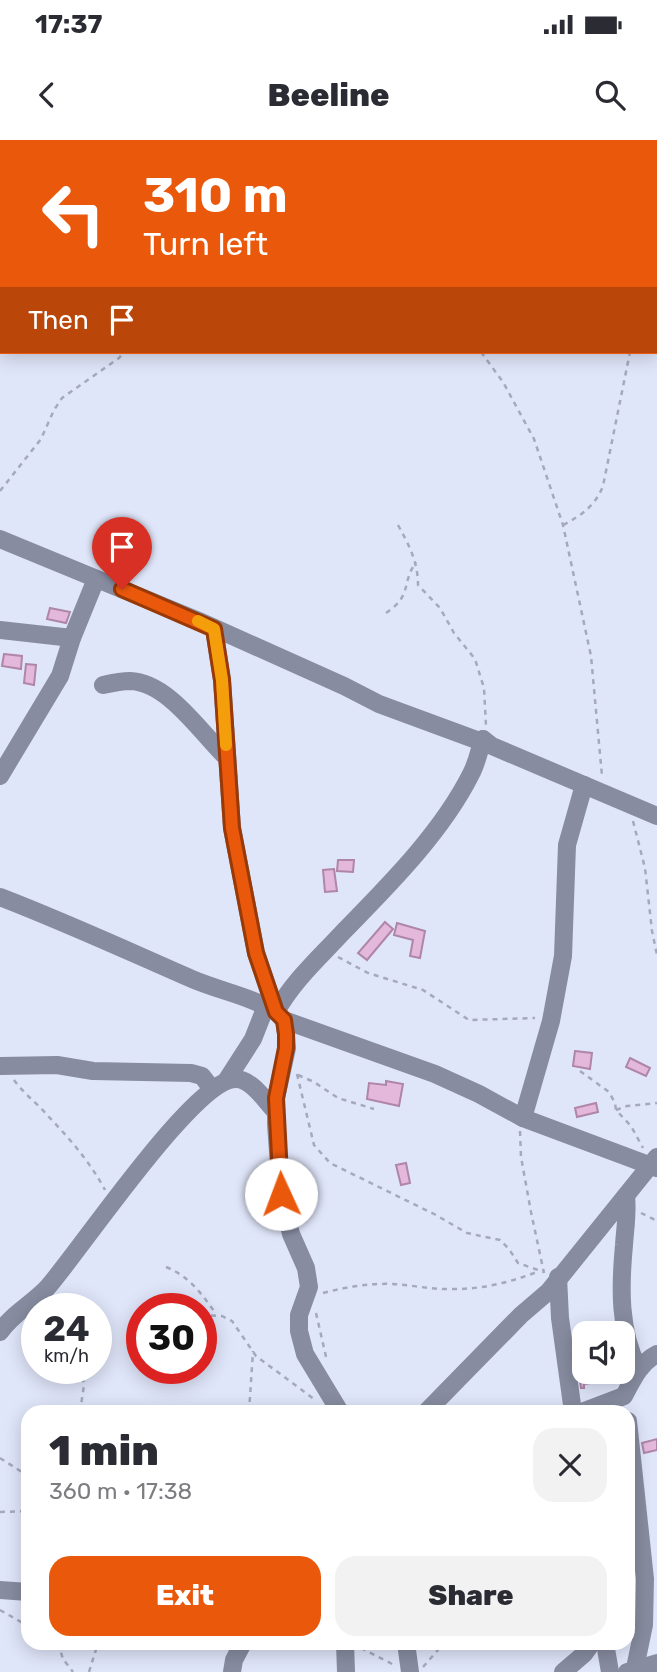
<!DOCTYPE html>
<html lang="en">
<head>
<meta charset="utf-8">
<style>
  :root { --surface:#fff; --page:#f2f2f3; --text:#2b2b33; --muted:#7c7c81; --accent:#ea580c }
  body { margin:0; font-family:Rubik,sans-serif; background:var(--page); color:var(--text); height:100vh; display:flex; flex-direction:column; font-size:26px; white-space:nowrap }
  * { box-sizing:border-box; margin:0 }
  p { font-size:23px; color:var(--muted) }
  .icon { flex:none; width:38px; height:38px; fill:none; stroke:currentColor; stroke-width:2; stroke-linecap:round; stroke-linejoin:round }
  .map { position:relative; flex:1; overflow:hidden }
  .side { position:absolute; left:21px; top:1265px; width:614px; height:245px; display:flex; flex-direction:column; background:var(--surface); border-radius:21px; box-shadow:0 4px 18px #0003 }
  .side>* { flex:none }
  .top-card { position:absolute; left:0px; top:0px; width:658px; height:214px; box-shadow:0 4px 18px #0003; background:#ea580c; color:#fff; overflow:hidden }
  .fabs { position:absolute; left:572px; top:1181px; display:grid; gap:14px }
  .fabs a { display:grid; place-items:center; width:63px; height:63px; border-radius:14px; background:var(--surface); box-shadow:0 4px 18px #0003; font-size:35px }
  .speed { position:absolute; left:21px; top:1153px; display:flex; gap:14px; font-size:35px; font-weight:700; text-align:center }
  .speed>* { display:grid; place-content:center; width:91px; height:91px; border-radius:50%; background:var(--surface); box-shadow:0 4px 18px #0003; line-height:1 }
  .speed small { font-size:18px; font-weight:400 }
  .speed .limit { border:10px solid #d22; background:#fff; color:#111 }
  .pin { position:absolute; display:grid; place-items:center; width:60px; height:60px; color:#fff; margin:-72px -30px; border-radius:50% 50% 50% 0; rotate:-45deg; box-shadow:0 0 7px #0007 }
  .pin .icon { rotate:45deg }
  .me { position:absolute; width:77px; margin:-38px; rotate:358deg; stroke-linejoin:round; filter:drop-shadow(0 0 5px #0008) }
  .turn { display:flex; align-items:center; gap:24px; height:147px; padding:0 28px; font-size:32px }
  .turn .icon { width:91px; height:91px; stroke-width:2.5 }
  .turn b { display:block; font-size:49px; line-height:60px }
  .then { display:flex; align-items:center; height:66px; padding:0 28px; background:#0003; gap:14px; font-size:26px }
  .round { display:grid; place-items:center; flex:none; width:74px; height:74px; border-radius:21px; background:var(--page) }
  .overview { display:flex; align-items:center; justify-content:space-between; height:119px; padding:0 28px }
  h1 { font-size:42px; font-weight:800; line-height:52px }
  .primary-button { display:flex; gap:14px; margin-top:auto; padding:14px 28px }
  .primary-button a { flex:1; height:80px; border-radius:21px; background:var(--accent); color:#fff; font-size:28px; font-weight:800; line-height:80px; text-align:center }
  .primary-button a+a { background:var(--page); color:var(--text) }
  .status { display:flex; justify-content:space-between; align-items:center; height:49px; padding:0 35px; background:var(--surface); direction:ltr }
  .status svg { height:19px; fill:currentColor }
  header { display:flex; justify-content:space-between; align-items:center; height:91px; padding:0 28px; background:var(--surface); font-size:32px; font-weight:800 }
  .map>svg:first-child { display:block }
  .building { fill:#e3b8db; stroke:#af86a7; stroke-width:2 }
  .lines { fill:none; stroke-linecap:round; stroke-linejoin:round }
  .path { stroke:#a4a9bd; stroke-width:2.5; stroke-dasharray:5 5; stroke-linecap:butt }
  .minor { stroke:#878ca0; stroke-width:18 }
  .route-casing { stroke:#983908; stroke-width:18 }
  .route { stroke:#ea580c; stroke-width:12 }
  .slow { stroke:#f59e0b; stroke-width:12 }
</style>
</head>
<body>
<div class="status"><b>17:37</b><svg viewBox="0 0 49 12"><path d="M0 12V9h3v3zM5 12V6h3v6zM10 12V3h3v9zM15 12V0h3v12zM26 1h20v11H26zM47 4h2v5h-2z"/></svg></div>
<header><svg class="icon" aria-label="back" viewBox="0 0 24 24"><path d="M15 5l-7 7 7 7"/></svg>Beeline<svg class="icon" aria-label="search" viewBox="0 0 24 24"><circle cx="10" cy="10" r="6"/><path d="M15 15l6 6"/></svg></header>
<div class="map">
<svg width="657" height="1532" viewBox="0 0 657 1532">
  <rect width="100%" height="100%" fill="#e0e6fa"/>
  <g class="building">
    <polygon points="50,468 70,472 66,483 47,479"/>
    <polygon points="4,514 22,516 21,529 2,526"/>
    <polygon points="26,524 36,525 34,545 24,543"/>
    <polygon points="338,720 354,720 353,732 337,731"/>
    <polygon points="334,729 337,751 325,752 323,730"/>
    <polygon points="385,782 393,789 367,820 358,813"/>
    <polygon points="397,783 425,791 420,818 410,816 413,800 394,795"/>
    <polygon points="575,911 592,913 590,929 573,926"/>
    <polygon points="630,918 650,928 646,936 626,927"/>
    <polygon points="386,941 403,944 399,966 367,959 369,943 386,945"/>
    <polygon points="596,963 598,972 577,977 575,968"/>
    <polygon points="406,1023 410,1043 401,1045 396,1025"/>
    <polygon points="584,1216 584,1232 591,1232 591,1243 584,1244 584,1248 581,1248 577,1217"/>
    <polygon points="657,1299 657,1310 644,1313 642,1303"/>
  </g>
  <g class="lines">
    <g class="path">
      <polyline points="127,0 127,2"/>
      <polyline points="394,0 394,2"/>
      <polyline points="172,2 173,0"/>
      <polyline points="0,77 2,77"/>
      <polyline points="481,212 503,242 534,299 563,385 591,516 602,636"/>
      <polyline points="0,351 41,299 54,270 62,258 119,218 124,212"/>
      <path d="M398 385C409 405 418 422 418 445L440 468 454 493 475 519 484 548 486 586"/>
      <path d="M563 385C582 375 595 366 603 346L630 212"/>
      <path d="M386 473C413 455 401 443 416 422"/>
      <polyline points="633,681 645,728 652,791 657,815"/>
      <polyline points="338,817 368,833 423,850 469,880 535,878"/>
      <polyline points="580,931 609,952 615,963 616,970 631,986 643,1008"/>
      <polyline points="297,934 314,1005 330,1023 434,1074 467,1093 500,1100 509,1109 518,1123 544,1132"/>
      <polyline points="298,935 314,942 338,958 374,969"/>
      <path d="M14 940C24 954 37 963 48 976 70 999 90 1022 105 1050"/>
      <polyline points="616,970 627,966 657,963"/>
      <polyline points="520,991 521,1017 531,1072 544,1133"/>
      <polyline points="641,1073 657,1081"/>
      <path d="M166 1127C189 1136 202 1154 216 1174"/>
      <path d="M323 1153C347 1147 369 1143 393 1144 411 1145 429 1149 447 1149 479 1150 508 1143 537 1132"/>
      <polyline points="139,1169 142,1169"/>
      <polyline points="316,1173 327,1221"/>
      <polyline points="201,1175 222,1176 232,1181 256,1216 314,1259"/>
      <polyline points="80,1272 84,1245 81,1228"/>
      <polyline points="249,1272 253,1211"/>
      <polyline points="0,1318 28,1336"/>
      <polyline points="0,1372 28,1371"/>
      <polyline points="0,1470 28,1486"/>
      <polyline points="58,1503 63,1519 73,1532"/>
      <polyline points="361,1508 396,1526"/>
      <polyline points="423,1527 444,1503"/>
      <polyline points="89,1532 98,1503"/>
    </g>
    <g class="minor">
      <polyline points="0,399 199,481 344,546 379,564 482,602 483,599 492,606 657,676"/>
      <polyline points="214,489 222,540 232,688 256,813 276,872 284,880 286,894 287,908 276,958 276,984 281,1054 291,1094 306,1128 309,1147 299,1175 299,1191 305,1214 340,1272"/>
      <polyline points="0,490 72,498"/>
      <path d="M103 545C112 543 121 541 130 541 168 542 201 593 226 617"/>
      <polyline points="0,636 60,536 72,498 96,439"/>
      <path d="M0 757C65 782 128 811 192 839 220 851 250 856 276 872 293 841 320 817 344 791 389 745 442 692 471 634 477 623 479 611 483 599"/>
      <polyline points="284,880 435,934 479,954 523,978 657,1028"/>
      <polyline points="0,926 57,925 93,931 191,933 202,936 212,949"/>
      <polyline points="226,941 253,899 266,866"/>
      <polyline points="523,978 551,881 563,816 567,705 584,645"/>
      <path d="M626 1056C628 1072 625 1089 624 1105 620 1147 619 1190 638 1228"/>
      <polyline points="558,1137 560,1178 573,1272"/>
      <path d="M0 1192C12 1174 32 1164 47 1148 80 1111 194 939 236 939 252 939 266 962 276 972"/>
      <polyline points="426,1272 521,1175 549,1151 657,1017"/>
      <path d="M582 1272 624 1256C633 1239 640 1223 657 1214"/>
      <polyline points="628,1281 645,1439 644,1485 635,1528"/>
      <polyline points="0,1450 28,1452"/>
      <polyline points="345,1503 346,1532"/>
      <polyline points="406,1503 410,1532"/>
      <polyline points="605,1503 610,1532"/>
      <polyline points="232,1532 234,1520 243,1503"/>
      <polyline points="563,1532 584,1514 592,1503"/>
      <polyline points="627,1532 657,1523"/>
    </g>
  </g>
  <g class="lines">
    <g class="route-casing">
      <polyline id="route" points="122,449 214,489 222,540 232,688 256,813 276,872 284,880 286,894 286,908 276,958 281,1054"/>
    </g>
    <use href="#route" class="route"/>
    <polyline class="slow" points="198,481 214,489 222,540 226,605"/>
  </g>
</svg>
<div class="fabs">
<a><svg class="icon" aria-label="sound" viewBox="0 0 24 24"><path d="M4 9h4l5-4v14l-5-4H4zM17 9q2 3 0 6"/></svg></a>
</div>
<div class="speed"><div>24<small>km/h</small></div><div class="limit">30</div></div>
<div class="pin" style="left:122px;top:449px;background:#d93025"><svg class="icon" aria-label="arrive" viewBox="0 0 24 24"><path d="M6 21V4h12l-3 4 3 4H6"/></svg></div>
<svg class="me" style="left:281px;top:1054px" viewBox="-20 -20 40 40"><circle r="19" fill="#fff"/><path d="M0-13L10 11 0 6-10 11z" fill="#ea580c"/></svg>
<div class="top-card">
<div class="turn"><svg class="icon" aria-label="left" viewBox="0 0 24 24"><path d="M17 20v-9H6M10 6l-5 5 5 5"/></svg><div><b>310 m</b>Turn left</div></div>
<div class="then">Then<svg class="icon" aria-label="arrive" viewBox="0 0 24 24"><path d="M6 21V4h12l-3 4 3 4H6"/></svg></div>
</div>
<section class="side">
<div class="overview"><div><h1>1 min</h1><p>360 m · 17:38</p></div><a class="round"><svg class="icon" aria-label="close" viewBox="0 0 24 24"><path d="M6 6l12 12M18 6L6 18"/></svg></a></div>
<div class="primary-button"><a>Exit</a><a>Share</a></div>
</section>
</div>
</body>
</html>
